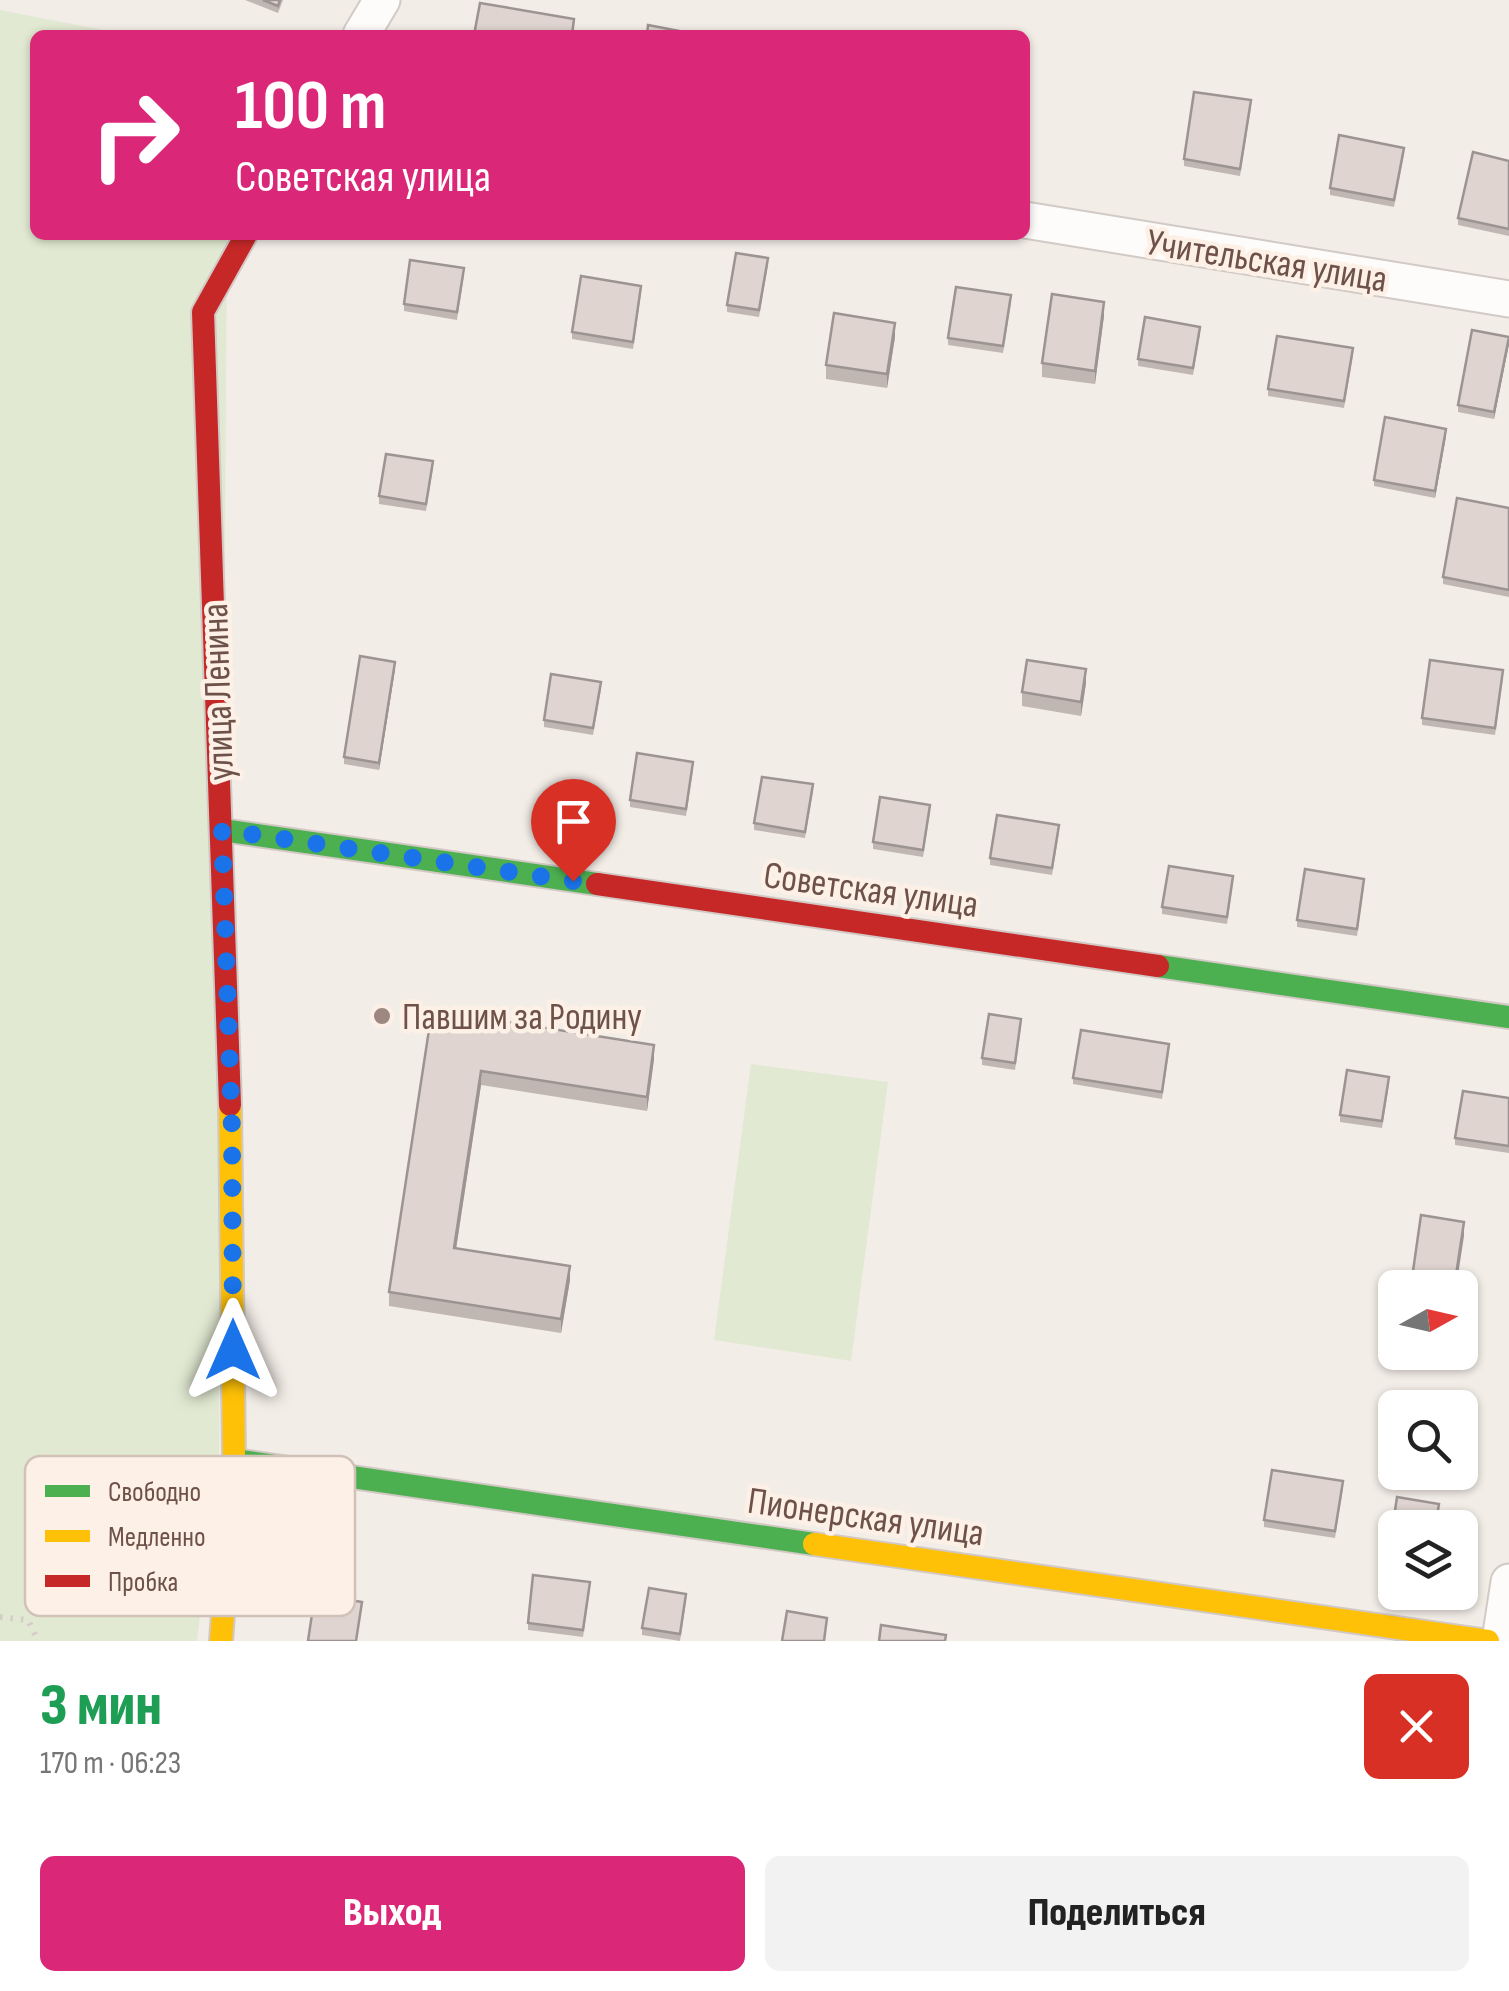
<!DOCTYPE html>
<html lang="ru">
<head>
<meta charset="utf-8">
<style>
  :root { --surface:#fff; --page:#f2f2f2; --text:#222; --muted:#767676; --accent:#db2777 }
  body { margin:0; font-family:"Sofia Sans Condensed",sans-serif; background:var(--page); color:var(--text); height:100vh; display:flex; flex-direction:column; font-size:38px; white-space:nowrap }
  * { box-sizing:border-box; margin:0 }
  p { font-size:32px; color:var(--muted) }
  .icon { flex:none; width:55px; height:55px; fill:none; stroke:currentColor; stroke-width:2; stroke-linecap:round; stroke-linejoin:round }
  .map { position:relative; height:1641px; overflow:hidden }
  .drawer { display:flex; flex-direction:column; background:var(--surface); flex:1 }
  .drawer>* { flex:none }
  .guide { position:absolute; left:30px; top:30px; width:1000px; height:210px; border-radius:15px; box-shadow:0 2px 8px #0004; background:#db2777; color:#fff; overflow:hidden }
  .needle { width:65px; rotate:82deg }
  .buttons { position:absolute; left:1378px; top:1270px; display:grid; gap:20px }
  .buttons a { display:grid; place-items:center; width:100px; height:100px; border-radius:15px; background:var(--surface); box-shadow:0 2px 8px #0004; font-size:50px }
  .pin { position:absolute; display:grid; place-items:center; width:85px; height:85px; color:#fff; margin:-102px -42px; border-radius:50% 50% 50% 0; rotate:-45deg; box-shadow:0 0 10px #0007 }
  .pin .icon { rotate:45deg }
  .me { position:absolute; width:110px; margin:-55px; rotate:0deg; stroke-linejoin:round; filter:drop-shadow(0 0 8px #0008) }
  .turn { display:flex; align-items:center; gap:35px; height:210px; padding:0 40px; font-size:45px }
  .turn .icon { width:130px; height:130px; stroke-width:2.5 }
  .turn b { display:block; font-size:70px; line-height:85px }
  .round { display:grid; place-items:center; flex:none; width:105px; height:105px; border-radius:15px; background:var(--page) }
  .summary { display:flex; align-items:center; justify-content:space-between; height:170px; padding:0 40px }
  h1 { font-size:60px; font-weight:800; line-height:75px; color:#1e9e55 }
  .action { display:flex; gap:20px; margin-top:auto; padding:20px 40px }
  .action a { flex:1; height:115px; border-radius:15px; background:var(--accent); color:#fff; font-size:40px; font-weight:800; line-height:115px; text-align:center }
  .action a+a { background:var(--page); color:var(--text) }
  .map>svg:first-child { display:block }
  .pitch { fill:#e2e9d2 }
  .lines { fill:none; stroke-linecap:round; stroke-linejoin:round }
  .street-casing { stroke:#d2cac5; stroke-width:39 }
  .fast-casing { stroke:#d2c8c4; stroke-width:26 }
  .slow-casing { stroke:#d2c8c4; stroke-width:26 }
  .jam-casing { stroke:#d2c8c4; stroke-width:26 }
  .path { stroke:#d5ccc9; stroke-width:6; stroke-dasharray:2.5 8; stroke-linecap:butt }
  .street { stroke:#fdfcfb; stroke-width:35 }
  .fast { stroke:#4caf50; stroke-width:22 }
  .slow { stroke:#ffc107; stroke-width:22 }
  .jam { stroke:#c62828; stroke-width:22 }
  .wall { fill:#c0b6b2 }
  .shaded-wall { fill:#9c9491 }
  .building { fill:#dfd4cf; stroke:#9c9491; stroke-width:2.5 }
  .route { stroke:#1a73e8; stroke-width:18; stroke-dasharray:0 32.4 }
  .poi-dot { fill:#9d8881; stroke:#fdf0e6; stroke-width:4 }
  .labels { text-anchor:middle; stroke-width:9; stroke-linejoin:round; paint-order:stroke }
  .street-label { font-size:38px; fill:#6e524a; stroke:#fdf0e6 }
  .poi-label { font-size:38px; fill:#6e524a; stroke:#fdf0e6; text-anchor:start }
  .key { fill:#fdf0e6; stroke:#d2c1b7; stroke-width:2.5 }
  .key-label { font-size:28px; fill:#6e524a }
</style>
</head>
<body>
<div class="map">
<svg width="1509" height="1641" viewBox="0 0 1509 1641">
  <rect width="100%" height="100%" fill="#f3ede7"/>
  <g class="pitch">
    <polygon points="0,10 129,35 35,35 35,235 227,235 219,1456 197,1641 0,1641"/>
    <polygon points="751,1064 888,1082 851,1361 714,1340"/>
  </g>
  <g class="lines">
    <g class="street-casing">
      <g id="street">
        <polyline points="361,35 382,0"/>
        <polyline points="1025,220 1509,299"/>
        <polyline points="1500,1641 1509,1582"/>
      </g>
    </g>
    <g class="fast-casing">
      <g id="fast">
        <polyline points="222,830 597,884"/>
        <polyline points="1158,966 1509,1017"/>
        <polyline points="234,1460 814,1544"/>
      </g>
    </g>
    <g class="slow-casing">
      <g id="slow">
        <polyline points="814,1544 1488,1641"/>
        <polyline points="221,1641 234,1460 230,1105"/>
      </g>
    </g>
    <g class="jam-casing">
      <g id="jam">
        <polyline points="597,884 1158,966"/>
        <polyline points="230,1105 203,312 246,235"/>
      </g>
    </g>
    <polyline class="path" points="0,1617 28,1620 38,1641"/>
    <use href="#street" class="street"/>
    <use href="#fast" class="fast"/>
    <use href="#slow" class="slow"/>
    <use href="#jam" class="jam"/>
  </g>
  <g class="wall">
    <polygon points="245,0 283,0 278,13"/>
    <polygon points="1251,107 1240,176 1184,166 1184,159"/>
    <polygon points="1404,154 1394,207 1330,195 1330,188"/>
    <polygon points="1509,161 1509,236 1458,225 1458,218"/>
    <polygon points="768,265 759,317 727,312 727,305"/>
    <polygon points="464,275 457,320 404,311 404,304"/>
    <polygon points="641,293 633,349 572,339 572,332"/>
    <polygon points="1011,302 1003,353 948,345 948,338"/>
    <polygon points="1104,316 1095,384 1042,377 1042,363"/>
    <polygon points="1200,334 1193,375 1138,366 1138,359"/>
    <polygon points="895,337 887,388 826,379 826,365"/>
    <polygon points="1509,344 1494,419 1458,412 1458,405"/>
    <polygon points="1353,355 1344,408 1268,396 1268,389"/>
    <polygon points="1446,436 1435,498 1374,486 1374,480"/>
    <polygon points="433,468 426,511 379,504 379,496"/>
    <polygon points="1509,508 1509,597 1443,584 1443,577"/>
    <polygon points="395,669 379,770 344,764 344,757"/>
    <polygon points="1503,677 1495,735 1422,725 1422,718"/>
    <polygon points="1086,683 1081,716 1022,706 1022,692"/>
    <polygon points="601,689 593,735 544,727 544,720"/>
    <polygon points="693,769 686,816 630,807 630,800"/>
    <polygon points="813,791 805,838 754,830 754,823"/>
    <polygon points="930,812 923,857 873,849 873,842"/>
    <polygon points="1059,832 1052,875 990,865 990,858"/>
    <polygon points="1233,883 1227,924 1162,914 1162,907"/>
    <polygon points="1364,886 1357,936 1297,927 1297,920"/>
    <polygon points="432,1010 654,1059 647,1111 481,1085 456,1249 570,1280 561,1333 389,1306 389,1292"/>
    <polygon points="1021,1026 1015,1070 982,1065 982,1058"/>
    <polygon points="1169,1051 1162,1099 1073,1084 1073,1078"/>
    <polygon points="1389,1084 1382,1128 1340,1122 1340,1115"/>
    <polygon points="1509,1098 1509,1153 1455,1145 1455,1138"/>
    <polygon points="1343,1488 1335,1538 1264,1527 1264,1520"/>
    <polygon points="590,1589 583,1637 528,1630 528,1623"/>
    <polygon points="686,1601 680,1641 642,1635 642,1628"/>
  </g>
  <g class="shaded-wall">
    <polygon points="1104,302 1104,316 1095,384 1095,371"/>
    <polygon points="895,323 895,337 887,388 887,374"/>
    <polygon points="1509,337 1509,344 1494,419 1494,412"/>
    <polygon points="1446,429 1446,436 1435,498 1435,491"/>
    <polygon points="395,662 395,669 379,770 379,763"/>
    <polygon points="1086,669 1086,683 1081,716 1081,702"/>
    <polygon points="654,1045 654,1059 647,1111 647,1097"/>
    <polygon points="481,1071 481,1085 454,1262 454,1248"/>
    <polygon points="1464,1222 1464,1236 1456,1288 1454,1288"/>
    <polygon points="570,1266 570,1280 561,1333 561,1319"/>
  </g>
  <g class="building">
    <polygon points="263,0 280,0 278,6"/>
    <polygon points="480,3 574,19 572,35 474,35"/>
    <polygon points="648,25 700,35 647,35"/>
    <polygon points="1194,92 1251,100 1240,169 1184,159"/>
    <polygon points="1339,135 1404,148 1394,200 1330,188"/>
    <polygon points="1473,152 1509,161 1509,229 1458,218"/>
    <polygon points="736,253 768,258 759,310 727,305"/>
    <polygon points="410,260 464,268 457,312 404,304"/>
    <polygon points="581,276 641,286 633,342 572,332"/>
    <polygon points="956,287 1011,295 1003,346 948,338"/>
    <polygon points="1052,294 1104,302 1095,371 1042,363"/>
    <polygon points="834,313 895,323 887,374 826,365"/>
    <polygon points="1145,317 1200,327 1193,368 1138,359"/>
    <polygon points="1472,330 1509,337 1494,412 1458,405"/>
    <polygon points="1277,336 1353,348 1344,401 1268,389"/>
    <polygon points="1385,417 1446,429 1435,491 1374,480"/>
    <polygon points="386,454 433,461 426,504 379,496"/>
    <polygon points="1457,498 1509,508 1509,590 1443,577"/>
    <polygon points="360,656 395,662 379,763 344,757"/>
    <polygon points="1027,660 1086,669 1081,702 1022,692"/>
    <polygon points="1430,660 1503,670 1495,728 1422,718"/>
    <polygon points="551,674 601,682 593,728 544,720"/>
    <polygon points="637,753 693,762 686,809 630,800"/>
    <polygon points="762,777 813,784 805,832 754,823"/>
    <polygon points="880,797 930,805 923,850 873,842"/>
    <polygon points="997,815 1059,825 1052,868 990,858"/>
    <polygon points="1169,866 1233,876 1227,917 1162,907"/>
    <polygon points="1305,869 1364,879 1357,929 1297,920"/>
    <polygon points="432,1010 654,1045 647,1097 481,1071 454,1248 570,1266 561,1319 389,1292"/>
    <polygon points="989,1014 1021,1019 1015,1063 982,1058"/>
    <polygon points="1081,1030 1169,1044 1162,1092 1073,1078"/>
    <polygon points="1347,1070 1389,1077 1382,1121 1340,1115"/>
    <polygon points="1463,1091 1509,1098 1509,1146 1455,1138"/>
    <polygon points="1421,1215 1464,1222 1454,1288 1424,1288 1411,1285"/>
    <polygon points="1272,1470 1343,1481 1335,1531 1264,1520"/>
    <polygon points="1397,1497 1439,1504 1435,1528 1395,1528 1395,1539 1391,1538"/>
    <polygon points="533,1575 590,1582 583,1630 528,1623"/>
    <polygon points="649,1588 686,1594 680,1634 642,1628"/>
    <polygon points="315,1594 362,1602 356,1641 308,1641"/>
    <polygon points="787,1611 827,1618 824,1641 782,1641"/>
    <polygon points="881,1625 946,1635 945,1641 879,1641"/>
  </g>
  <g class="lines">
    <polyline class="route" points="233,1350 232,1131 222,830 573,881"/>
  </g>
  <circle class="poi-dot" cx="382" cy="1016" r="10"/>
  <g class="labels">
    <g class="street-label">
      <text transform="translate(1267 260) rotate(9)" y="13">Учительская улица</text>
      <text transform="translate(217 692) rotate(-92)" y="13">улица Ленина</text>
      <text transform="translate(871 889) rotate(8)" y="13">Советская улица</text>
      <text transform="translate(866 1516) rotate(8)" y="13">Пионерская улица</text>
    </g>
    <g class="poi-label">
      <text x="402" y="1029">Павшим за Родину</text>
    </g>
  </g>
  <rect x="25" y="1456" width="330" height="160" rx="15" class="key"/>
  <rect x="45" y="1485" width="45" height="12" fill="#4caf50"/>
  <rect x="45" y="1530" width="45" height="12" fill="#ffc107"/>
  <rect x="45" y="1575" width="45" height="12" fill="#c62828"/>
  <g class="key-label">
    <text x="108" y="1501">Свободно</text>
    <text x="108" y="1546">Медленно</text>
    <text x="108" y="1591">Пробка</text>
  </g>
</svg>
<div class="buttons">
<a><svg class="needle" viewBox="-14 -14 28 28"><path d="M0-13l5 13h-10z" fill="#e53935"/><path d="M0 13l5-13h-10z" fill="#767676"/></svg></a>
<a><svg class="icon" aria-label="search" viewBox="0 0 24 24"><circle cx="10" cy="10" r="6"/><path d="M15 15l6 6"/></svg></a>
<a><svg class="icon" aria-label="layers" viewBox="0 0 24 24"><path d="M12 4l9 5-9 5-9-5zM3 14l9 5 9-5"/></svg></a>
</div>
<div class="pin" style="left:573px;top:881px;background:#d93025"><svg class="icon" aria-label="arrive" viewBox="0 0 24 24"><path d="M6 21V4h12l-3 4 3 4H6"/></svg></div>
<svg class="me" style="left:233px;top:1350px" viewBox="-20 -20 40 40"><path d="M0-17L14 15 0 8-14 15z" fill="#1a73e8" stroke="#fff" stroke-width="4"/></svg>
<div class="guide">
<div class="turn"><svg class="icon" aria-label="right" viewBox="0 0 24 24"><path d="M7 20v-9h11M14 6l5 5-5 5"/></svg><div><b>100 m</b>Советская улица</div></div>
</div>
</div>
<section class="drawer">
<div class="summary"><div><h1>3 мин</h1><p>170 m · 06:23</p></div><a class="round" style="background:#d93025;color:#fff"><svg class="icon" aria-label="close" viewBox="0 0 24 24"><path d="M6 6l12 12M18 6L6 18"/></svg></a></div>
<div class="action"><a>Выход</a><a>Поделиться</a></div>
</section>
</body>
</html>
